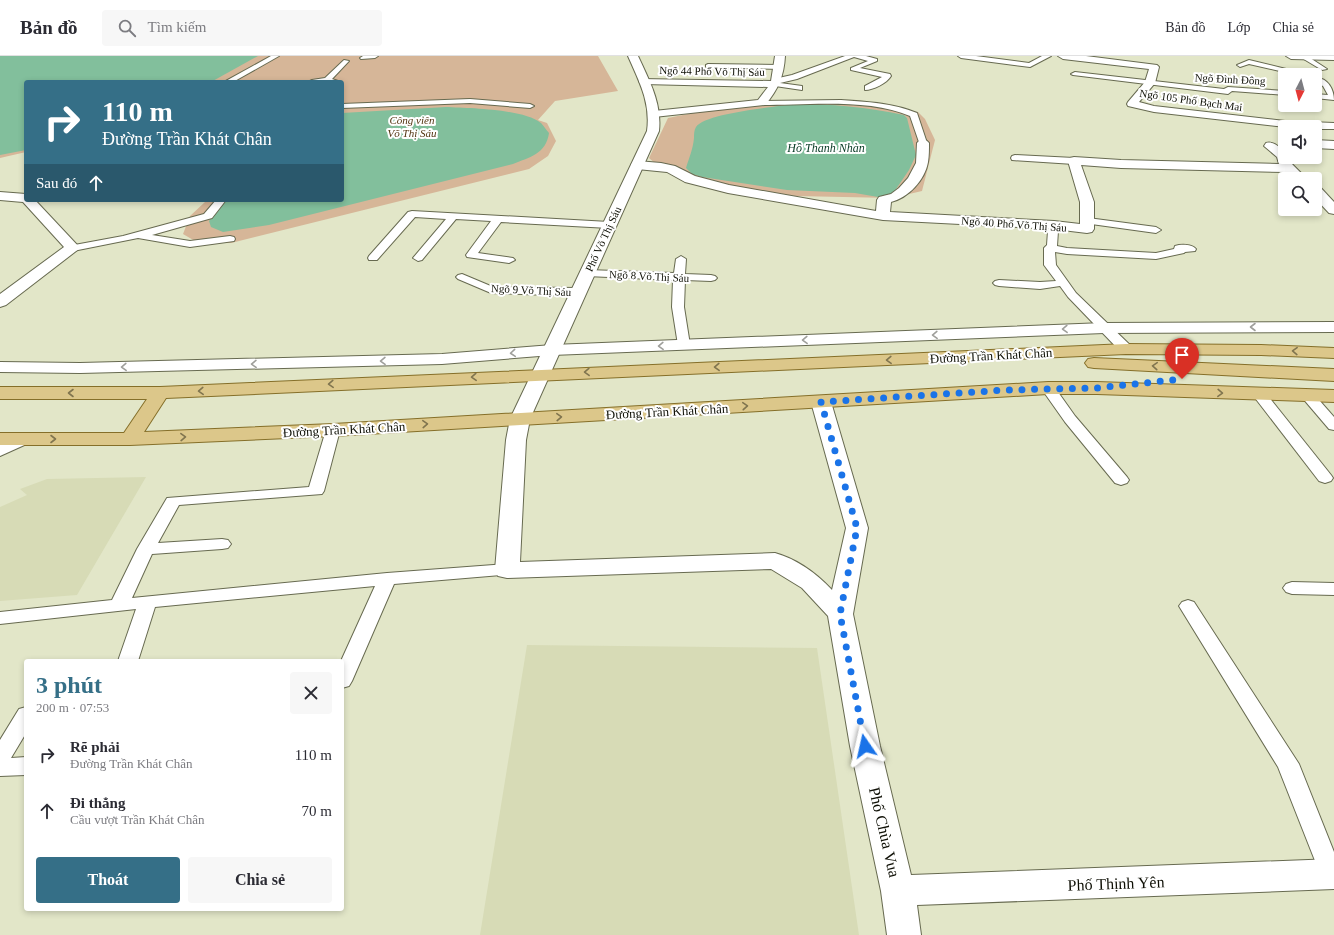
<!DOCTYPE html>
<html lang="vi">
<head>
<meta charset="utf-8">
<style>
  :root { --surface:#fff; --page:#f7f7f7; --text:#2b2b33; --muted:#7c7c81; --line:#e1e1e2; --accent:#356f87 }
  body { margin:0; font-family:"Times New Roman",serif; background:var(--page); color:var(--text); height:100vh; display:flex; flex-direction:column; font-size:15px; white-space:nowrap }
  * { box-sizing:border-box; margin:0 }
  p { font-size:13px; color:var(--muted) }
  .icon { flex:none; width:22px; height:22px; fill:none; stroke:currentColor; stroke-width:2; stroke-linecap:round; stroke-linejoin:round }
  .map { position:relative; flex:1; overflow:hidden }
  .drawer { position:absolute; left:24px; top:603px; width:320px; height:252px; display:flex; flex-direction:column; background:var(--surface); border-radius:4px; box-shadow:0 2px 6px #0003 }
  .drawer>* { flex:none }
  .banner { position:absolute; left:24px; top:24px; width:320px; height:122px; border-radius:4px; box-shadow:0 2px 6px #0003; background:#356f87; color:#fff; overflow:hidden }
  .needle { width:26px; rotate:186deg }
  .fabs { position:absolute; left:1278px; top:12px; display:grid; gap:8px }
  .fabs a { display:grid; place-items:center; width:44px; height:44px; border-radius:4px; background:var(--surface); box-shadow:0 2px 6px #0003; font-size:20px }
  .pin { position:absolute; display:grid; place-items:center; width:34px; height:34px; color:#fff; margin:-41px -17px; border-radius:50% 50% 50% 0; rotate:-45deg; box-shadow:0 0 4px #0007 }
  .pin .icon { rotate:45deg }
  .me { position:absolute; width:44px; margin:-22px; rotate:349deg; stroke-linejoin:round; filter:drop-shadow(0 0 3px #0008) }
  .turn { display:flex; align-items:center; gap:14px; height:84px; padding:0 12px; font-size:18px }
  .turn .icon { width:52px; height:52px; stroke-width:2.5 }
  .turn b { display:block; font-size:28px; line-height:34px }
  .then { display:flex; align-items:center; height:38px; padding:0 12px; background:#0003; gap:8px; font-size:15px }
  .round { display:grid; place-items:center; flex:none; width:42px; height:42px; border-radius:4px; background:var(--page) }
  .head { display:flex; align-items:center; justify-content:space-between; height:68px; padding:0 12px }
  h1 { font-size:24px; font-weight:600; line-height:30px; color:var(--accent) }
  .primary-button { display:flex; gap:8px; margin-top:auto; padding:8px 12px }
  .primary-button a { flex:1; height:46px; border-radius:4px; background:var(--accent); color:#fff; font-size:16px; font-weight:600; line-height:46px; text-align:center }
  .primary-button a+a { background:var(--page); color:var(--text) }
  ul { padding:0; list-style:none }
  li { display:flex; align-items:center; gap:12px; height:56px; padding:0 12px }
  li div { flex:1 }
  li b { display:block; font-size:15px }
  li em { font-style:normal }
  header { display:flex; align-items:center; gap:24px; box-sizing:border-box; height:56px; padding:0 20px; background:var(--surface); border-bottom:1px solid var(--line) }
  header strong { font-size:19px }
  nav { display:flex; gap:22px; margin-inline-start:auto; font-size:14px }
  .search { width:280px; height:36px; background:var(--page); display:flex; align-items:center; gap:10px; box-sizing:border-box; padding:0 14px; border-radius:4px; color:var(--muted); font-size:15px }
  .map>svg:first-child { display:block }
  .built { fill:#d7dbb6 }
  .green { fill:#d6b698 }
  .water { fill:#82bf9c }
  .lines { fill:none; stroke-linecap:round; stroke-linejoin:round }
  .service-casing { stroke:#676a50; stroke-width:2 }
  .minor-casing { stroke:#676a50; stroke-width:2 }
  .tertiary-casing { stroke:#676a50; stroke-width:2 }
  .primary-casing { stroke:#856f29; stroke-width:2 }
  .service { fill:#fff; fill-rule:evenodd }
  .minor { fill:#fff; fill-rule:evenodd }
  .tertiary { fill:#fff; fill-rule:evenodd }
  .primary { fill:#dcc78a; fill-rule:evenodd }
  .oneway { stroke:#9f9f9b }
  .oneway2 { stroke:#80754f }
  .route { stroke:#1a73e8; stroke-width:7; stroke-dasharray:0 12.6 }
  .labels { text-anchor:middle; stroke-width:4; stroke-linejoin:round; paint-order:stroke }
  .far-street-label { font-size:11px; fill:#0f1006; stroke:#fff }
  .far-park-label { font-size:11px; font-style:italic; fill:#52330f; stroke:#fff }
  .far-water-label { font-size:12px; font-style:italic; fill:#073a24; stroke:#fff }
  .street-label { font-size:13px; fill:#0f1006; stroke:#fff }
  .near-street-label { font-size:16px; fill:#0f1006; stroke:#fff }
</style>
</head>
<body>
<header>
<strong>Bản đồ</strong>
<div class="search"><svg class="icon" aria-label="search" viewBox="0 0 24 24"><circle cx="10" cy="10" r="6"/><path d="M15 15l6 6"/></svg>Tìm kiếm</div>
<nav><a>Bản đồ</a><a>Lớp</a><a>Chia sẻ</a></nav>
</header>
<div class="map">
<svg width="1334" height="879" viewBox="0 0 1334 879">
  <rect width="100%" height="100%" fill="#e2e6c8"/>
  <g class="built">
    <polygon points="146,421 77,539 0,545 0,451 27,439 20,433 47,423"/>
    <polygon points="527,589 817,592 859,879 480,879"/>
  </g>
  <g class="green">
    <polygon points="0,0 598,0 618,35 555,45 538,64 547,67 556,85 548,100 529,113 231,187 195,185 183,178 190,160 205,146 205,144 342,144 342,26 26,26 26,96 0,102"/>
    <polygon points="752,45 865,47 918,56 925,63 935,84 922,135 892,142 795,140 702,125 664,115 649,102 668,62"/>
  </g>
  <g class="water">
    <polygon points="0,0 258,0 211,26 26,26 26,94 0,99"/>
    <path d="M794 48C831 48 867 51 904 59L907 62 916 99 909 114 894 136 888 140 878 141 855 137 787 134 702 121 692 118 686 112C689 102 693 93 694 82 694 78 694 74 696 71 705 57 775 51 794 48Z"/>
    <path d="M446 51C469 52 523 53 541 67 544 70 546 74 549 77 546 98 530 101 513 108L269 169 223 176 211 171 209 165 226 144H342V57Z"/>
  </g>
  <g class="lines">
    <g class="service-casing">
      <g id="service">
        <polygon points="271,0 279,0 233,26 224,26"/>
        <polygon points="363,0 378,0 375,2 361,3 360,2"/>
        <path d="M845 0H866L877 3V5L860 12 890 18 891 20C887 27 873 34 865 34V30L882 21 851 14V12L868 5 854 1 797 23 780 27 802 30V34L775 30 771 28 774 23 792 19Z"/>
        <polygon points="958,0 976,0 1029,7 1042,0 1051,0 1030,11 961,2"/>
        <polygon points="1301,0 1307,0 1327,13 1322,14 1302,2"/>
        <polygon points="344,4 349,5 332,23 341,26 308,26 312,24 325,22"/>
        <polygon points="1249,4 1286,13 1287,14 1284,16 1249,8 1240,11 1237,9"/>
        <polygon points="708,8 780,9 783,11 780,13 706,11 706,9"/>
        <polygon points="1075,16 1224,33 1228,31 1285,35 1285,39 1232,35 1228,38 1073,19 1071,18"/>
        <path d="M1315 22C1328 21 1334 34 1334 44L1315 42V38L1328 39 1323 30 1315 26Z"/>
        <polygon points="470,43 530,48 534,50 530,52 470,47 342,52 342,48"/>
        <path d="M841 44C867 46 893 47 917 57L927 87 926 89H920L910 60C870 42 805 49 761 49L757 47 761 45Z"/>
        <polygon points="1015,99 1074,102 1078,105 1074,108 1012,104 1011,102 1012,100"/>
        <polygon points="216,144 226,144 212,162 152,179 190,185 230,180 234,181 235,183 234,185 190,191 138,182 73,195 68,192 69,190 123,180 204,158"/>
        <polygon points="412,155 609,166 614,169 609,172 501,166 478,197 513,202 515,204 509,207 467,201 466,199 491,165 456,163 422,204 418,205 413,202 446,163 415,161 377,204 369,204 368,202 369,200 408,156"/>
        <polygon points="1088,162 1156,171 1161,174 1156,177 1084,167 1083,165"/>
        <path d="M1053 172 1058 175 1057 190 1067 192 1156 197 1174 193 1175 190C1181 188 1192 188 1196 193L1195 195 1185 196 1184 197 1156 203 1067 198 1055 196 1056 209 1076 237 1131 290 1132 293 1131 296H1121L1068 241 1060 230 1040 233 999 230 995 229 993 227 995 225 999 224 1040 226 1056 225 1044 209V192L1047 189 1048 175Z"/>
        <polygon points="681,200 686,203 685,218 711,219 715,220 717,222 715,224 711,225 685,224 684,251 690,289 689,292 679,292 678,289 672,251 673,224 587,220 583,219 581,217 583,215 587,214 674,217 676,203"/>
        <polygon points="462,218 493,231 578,232 582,234 584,236 582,238 578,240 491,237 458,223 456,221 458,219"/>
        <polygon points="1048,328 1053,329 1075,360 1127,421 1129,424 1127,427 1121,429 1115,427 1065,366 1041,332 1043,329"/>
        <polygon points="1259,334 1264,335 1331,419 1333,422 1331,425 1325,427 1319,425 1252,338 1254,335"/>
        <polygon points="1307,335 1312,336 1334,361 1334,374 1329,373 1300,339 1302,336"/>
        <polygon points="333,370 338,371 340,374 324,435 322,438 179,449 158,487 222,483 228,484 231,488 228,492 222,493 152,498 132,542 387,517 507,508 513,510 516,514 513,518 394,528 352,625 349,630 342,632 341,605 375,530 155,551 138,605 118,605 136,553 0,568 0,556 112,544 137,493 167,442 309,431 326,374 328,371"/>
        <polygon points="26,379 31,380 33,383 31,386 0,400 0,389"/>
        <polygon points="1292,526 1334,527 1334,539 1292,538 1286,536 1283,532 1286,528"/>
        <polygon points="1188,544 1194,546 1299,708 1334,796 1334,828 1331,829 1323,825 1278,711 1179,550 1182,546"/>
        <polygon points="26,651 26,677 11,702 26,701 26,719 0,720 0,684 19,653"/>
      </g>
    </g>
    <g class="minor-casing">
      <g id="minor">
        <path d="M775 0H785C784 20 778 34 765 49L654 61 649 58 654 55 758 44 768 31 644 28 640 27 639 25 640 23 771 25Z"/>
        <polygon points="1058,0 1086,0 1157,9 1159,11 1155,27 1139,46 1154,50 1285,65 1334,67 1334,73 1315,73 1315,71 1285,71 1154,56 1128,50 1127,48 1128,46 1145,26 1149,13 1063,3"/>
        <polygon points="1286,0 1334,0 1334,4 1291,3"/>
        <path d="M923 83 927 85 929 87C929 93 929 100 928 106 925 124 908 142 891 146L890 156 1054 165 1080 168V146L1068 105 1070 102 1074 101 1121 104 1279 108 1277 101 1264 90 1266 87C1274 85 1279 91 1285 96V101H1289L1292 108 1307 123H1293L1285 116 1121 112 1081 109 1094 146V173L1092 176 1087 177 1054 173 883 164 728 137 685 126 667 116 637 113 633 112 631 109 633 106 637 105 661 107 675 110 695 120 729 129 876 155 877 144 879 141 891 138 899 132 908 122 916 107 917 87 919 85Z"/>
        <polygon points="1315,84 1334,85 1334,93 1315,92"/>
        <polygon points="1315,130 1320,131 1334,146 1334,158 1329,157 1315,142"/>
        <polygon points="0,136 26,138 26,144 35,144 80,192 6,249 0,251 0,238 64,191 23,146 0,144"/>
        <polygon points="1334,266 1334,276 1104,277 552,299 442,308 80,317 0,316 0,306 80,307 442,298 552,289 1104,267"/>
        <path d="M821 340 828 342 831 346 868 472 853 558 880 690 911 819 1334 803V833L917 849 921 879H887L881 835 850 690 828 560 802 532 771 513 507 522 498 520 495 514 506 384 510 363 513 359 520 357 527 359 530 363 526 384 520 506 775 497C797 503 817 518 832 534L846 472 811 346 814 342Z"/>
      </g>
    </g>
    <g class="tertiary-casing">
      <path id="tertiary" d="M628 0H638C649 24 662 47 659 75L530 363 527 367 520 369 513 367 510 363 647 75C651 47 639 25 628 0Z"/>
    </g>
    <g class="primary-casing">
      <g id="primary">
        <polygon points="1126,288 1261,289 1334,292 1334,302 1261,299 1126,298 166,342 144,376 333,368 1048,326 1097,326 1334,334 1334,346 1097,338 1048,338 333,380 130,389 0,389 0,377 124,377 147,343 0,343 0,331 160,331"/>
        <polygon points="1094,302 1334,313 1334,325 1094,312 1088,311 1085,307 1088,303"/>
      </g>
    </g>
    <use href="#service" class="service"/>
    <use href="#minor" class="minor"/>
    <use href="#tertiary" class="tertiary"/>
    <use href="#primary" class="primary"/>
  </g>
  <defs><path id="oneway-chevron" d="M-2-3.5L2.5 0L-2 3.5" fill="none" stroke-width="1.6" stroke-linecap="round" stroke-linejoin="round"/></defs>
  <g class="oneway">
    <use href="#oneway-chevron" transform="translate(1253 271) rotate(180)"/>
    <use href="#oneway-chevron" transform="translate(1065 273) rotate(178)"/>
    <use href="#oneway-chevron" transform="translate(935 279) rotate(178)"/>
    <use href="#oneway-chevron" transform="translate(805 284) rotate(178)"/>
    <use href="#oneway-chevron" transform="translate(661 290) rotate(178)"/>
    <use href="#oneway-chevron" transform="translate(513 297) rotate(175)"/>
    <use href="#oneway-chevron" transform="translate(383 305) rotate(179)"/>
    <use href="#oneway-chevron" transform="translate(254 308) rotate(179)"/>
    <use href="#oneway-chevron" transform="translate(124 311) rotate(178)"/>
  </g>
  <g class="oneway2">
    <use href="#oneway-chevron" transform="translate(1295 295) rotate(-178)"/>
    <use href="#oneway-chevron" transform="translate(889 304) rotate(178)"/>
    <use href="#oneway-chevron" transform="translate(1155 310) rotate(-176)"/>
    <use href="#oneway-chevron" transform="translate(717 311) rotate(178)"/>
    <use href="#oneway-chevron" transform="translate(587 316) rotate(178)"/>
    <use href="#oneway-chevron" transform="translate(474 321) rotate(177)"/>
    <use href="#oneway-chevron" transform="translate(331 328) rotate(177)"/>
    <use href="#oneway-chevron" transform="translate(201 335) rotate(177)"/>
    <use href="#oneway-chevron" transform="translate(71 337) rotate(180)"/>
    <use href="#oneway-chevron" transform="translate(1220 337) rotate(2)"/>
    <use href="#oneway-chevron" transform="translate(745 350) rotate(-4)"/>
    <use href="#oneway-chevron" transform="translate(559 361) rotate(-3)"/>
    <use href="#oneway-chevron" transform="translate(425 368) rotate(-3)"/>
    <use href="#oneway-chevron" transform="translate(183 381) rotate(-2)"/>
    <use href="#oneway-chevron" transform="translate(53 383)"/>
  </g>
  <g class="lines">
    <polyline class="route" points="865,690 840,558 857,472 821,346 1006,334 1097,332 1182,323"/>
  </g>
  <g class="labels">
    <g class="far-street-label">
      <text transform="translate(712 15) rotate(1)" y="4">Ngõ 44 Phố Võ Thị Sáu</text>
      <text transform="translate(1230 23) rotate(3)" y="4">Ngõ Đình Đông</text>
      <text transform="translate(1191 44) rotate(8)" y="4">Ngõ 105 Phố Bạch Mai</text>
      <text transform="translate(1014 168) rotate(4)" y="4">Ngõ 40 Phố Võ Thị Sáu</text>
      <text transform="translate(603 183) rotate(-65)" y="4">Phố Võ Thị Sáu</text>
      <text transform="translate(649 220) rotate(3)" y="4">Ngõ 8 Võ Thị Sáu</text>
      <text transform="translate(531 234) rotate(3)" y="4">Ngõ 9 Võ Thị Sáu</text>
    </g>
    <g class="far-park-label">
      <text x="412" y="68">Công viên<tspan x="412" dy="13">Võ Thị Sáu</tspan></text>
    </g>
    <g class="far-water-label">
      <text x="826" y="96">Hồ Thanh Nhàn</text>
    </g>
    <g class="street-label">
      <text transform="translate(991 299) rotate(-3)" y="5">Đường Trần Khát Chân</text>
      <text transform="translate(667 355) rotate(-3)" y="5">Đường Trần Khát Chân</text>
      <text transform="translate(344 373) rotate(-3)" y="5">Đường Trần Khát Chân</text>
    </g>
    <g class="near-street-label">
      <text transform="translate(885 776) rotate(77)" y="6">Phố Chùa Vua</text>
      <text transform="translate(1116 827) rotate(-2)" y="6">Phố Thịnh Yên</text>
    </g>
  </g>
</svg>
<div class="fabs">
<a><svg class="needle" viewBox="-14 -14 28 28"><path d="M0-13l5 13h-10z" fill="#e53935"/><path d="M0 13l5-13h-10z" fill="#7c7c81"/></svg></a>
<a><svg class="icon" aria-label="sound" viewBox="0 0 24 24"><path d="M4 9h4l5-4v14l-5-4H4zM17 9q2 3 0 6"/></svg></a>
<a><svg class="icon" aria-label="search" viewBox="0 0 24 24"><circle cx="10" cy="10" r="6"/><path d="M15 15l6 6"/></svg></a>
</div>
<div class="pin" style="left:1182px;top:323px;background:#d93025"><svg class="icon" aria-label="arrive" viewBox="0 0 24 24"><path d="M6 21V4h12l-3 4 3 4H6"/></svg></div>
<svg class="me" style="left:865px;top:690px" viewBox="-20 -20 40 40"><path d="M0-17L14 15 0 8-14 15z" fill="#1a73e8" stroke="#fff" stroke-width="4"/></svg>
<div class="banner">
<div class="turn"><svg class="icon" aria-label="right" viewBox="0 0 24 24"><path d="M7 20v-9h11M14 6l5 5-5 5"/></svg><div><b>110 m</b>Đường Trần Khát Chân</div></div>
<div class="then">Sau đó<svg class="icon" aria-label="ahead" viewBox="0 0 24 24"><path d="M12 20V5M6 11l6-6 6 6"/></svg></div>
</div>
<section class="drawer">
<div class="head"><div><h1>3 phút</h1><p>200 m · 07:53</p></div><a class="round"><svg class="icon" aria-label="close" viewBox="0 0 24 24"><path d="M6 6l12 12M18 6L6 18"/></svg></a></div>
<ul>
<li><svg class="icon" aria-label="right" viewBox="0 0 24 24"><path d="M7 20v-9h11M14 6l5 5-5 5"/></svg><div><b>Rẽ phải</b><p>Đường Trần Khát Chân</p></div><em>110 m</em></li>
<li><svg class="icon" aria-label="ahead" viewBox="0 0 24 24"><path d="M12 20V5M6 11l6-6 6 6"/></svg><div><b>Đi thẳng</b><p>Cầu vượt Trần Khát Chân</p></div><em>70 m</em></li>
</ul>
<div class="primary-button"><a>Thoát</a><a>Chia sẻ</a></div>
</section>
</div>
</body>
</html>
